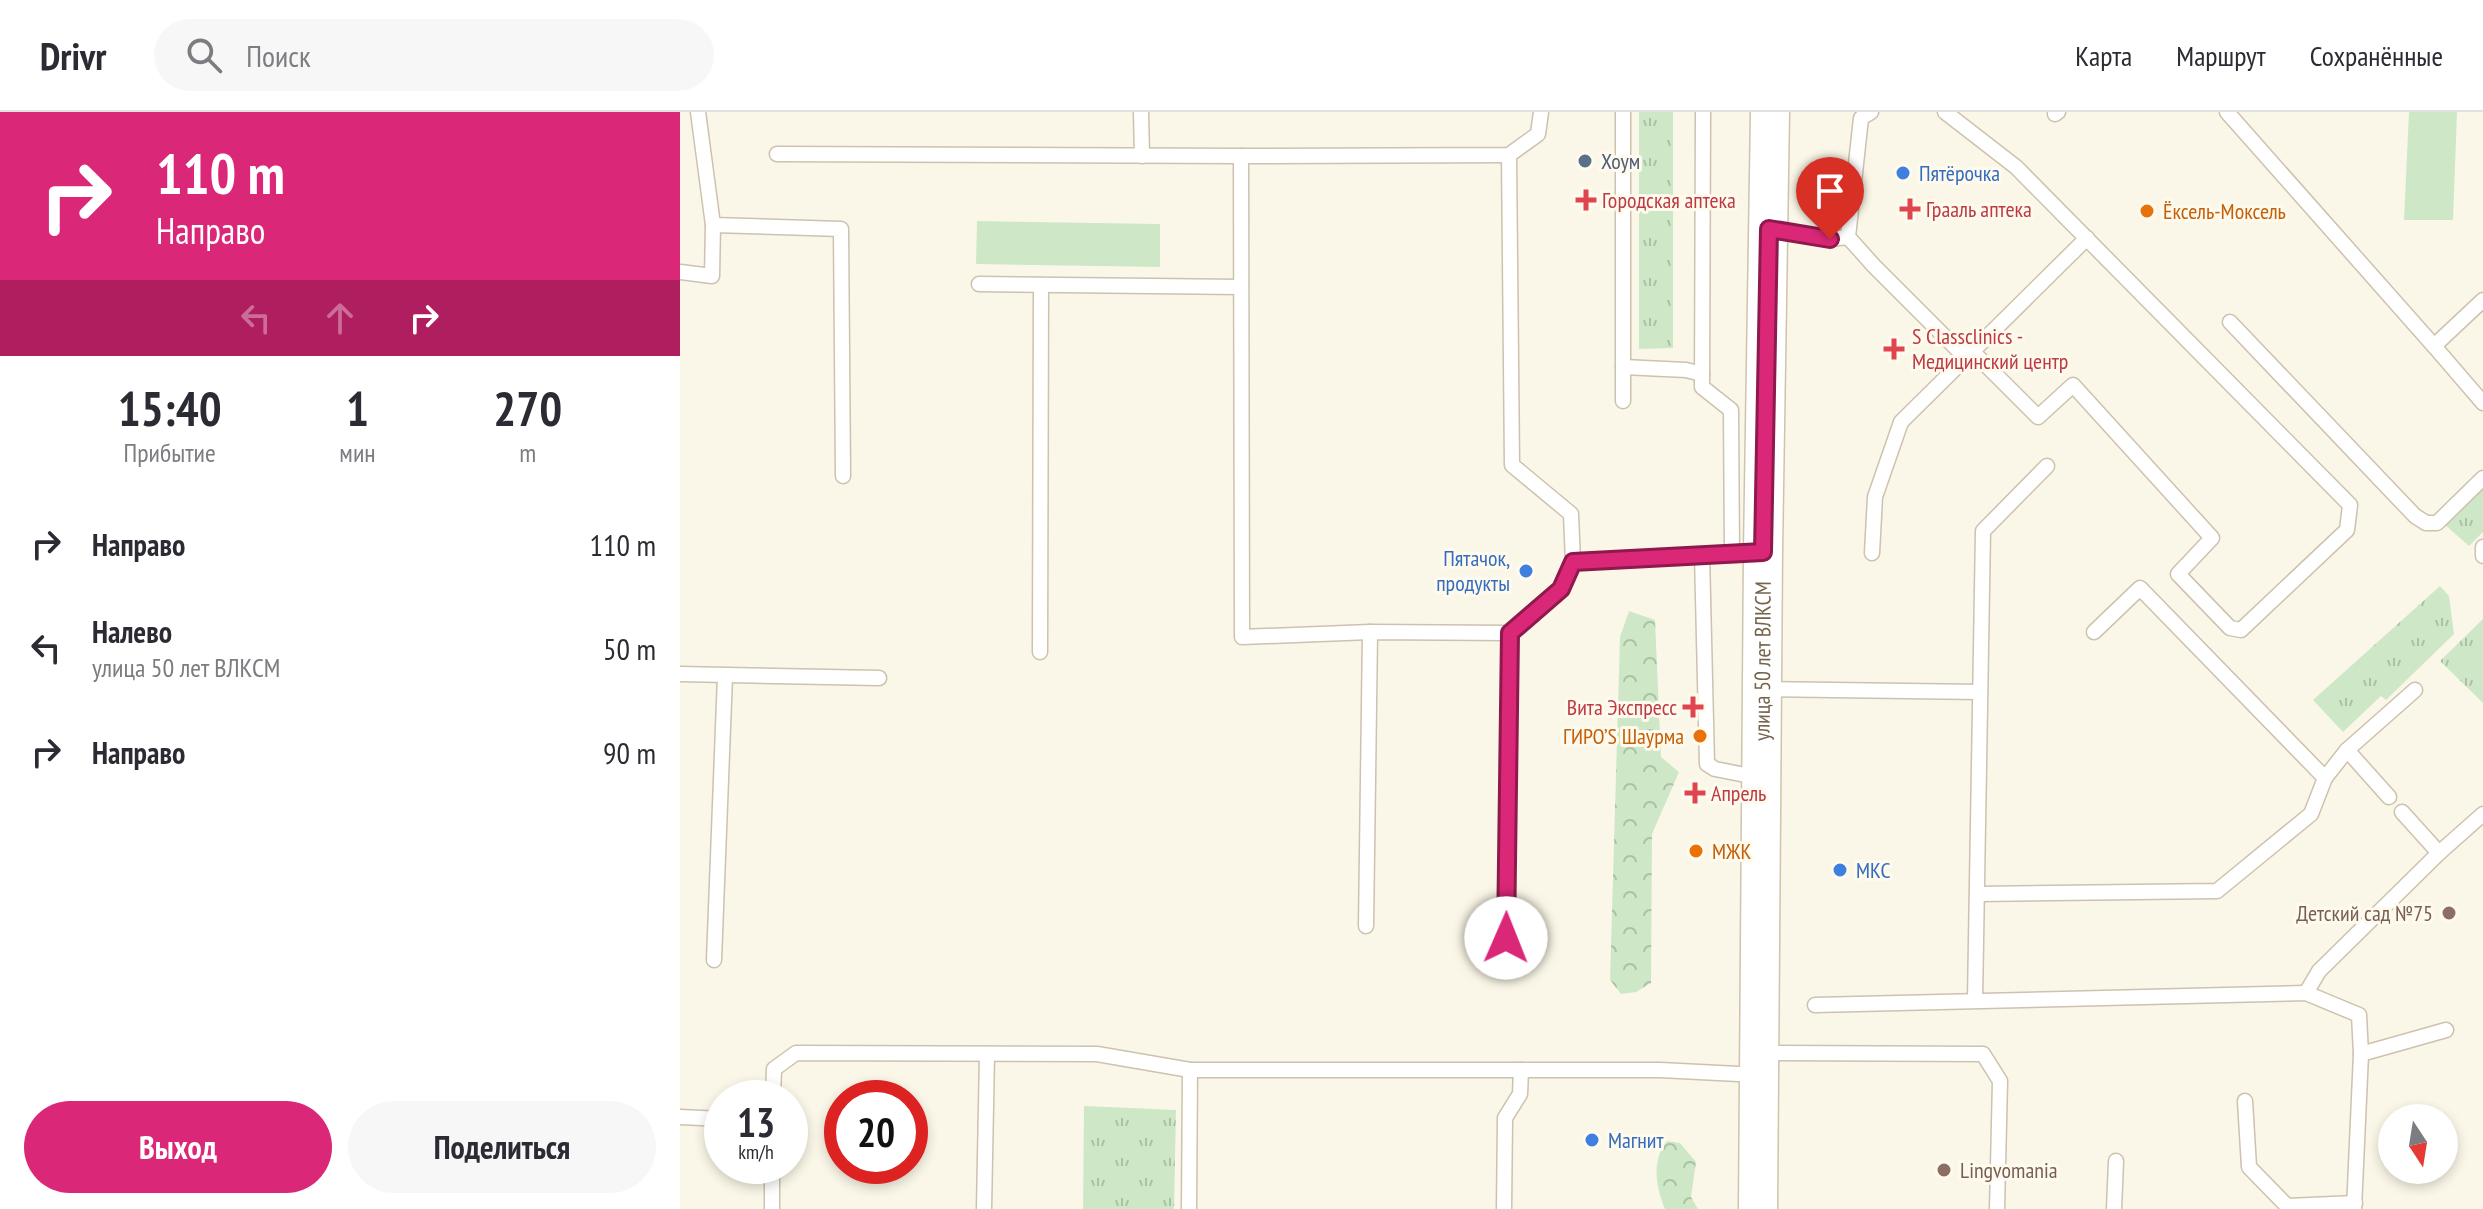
<!DOCTYPE html>
<html lang="ru">
<head>
<meta charset="utf-8">
<style>
  :root { --surface:#fff; --page:#f7f7f7; --text:#2b2b33; --muted:#7c7c81; --line:#e1e1e2; --accent:#db2777 }
  body { margin:0; font-family:"PT Sans Narrow",sans-serif; background:var(--page); color:var(--text); height:100vh; display:flex; flex-direction:column; font-size:30px; white-space:nowrap }
  * { box-sizing:border-box; margin:0 }
  p { font-size:26px; color:var(--muted) }
  .icon { flex:none; width:44px; height:44px; fill:none; stroke:currentColor; stroke-width:2; stroke-linecap:round; stroke-linejoin:round }
  .map { position:relative; flex:1; overflow:hidden }
  .drawer { display:flex; flex-direction:column; background:var(--surface); width:680px }
  .drawer>* { flex:none }
  .hud { background:#db2777; color:#fff; overflow:hidden }
  .needle { width:52px; rotate:168deg }
  .tools { position:absolute; left:1698px; top:992px; display:grid; gap:16px }
  .tools a { display:grid; place-items:center; width:80px; height:80px; border-radius:50%; background:var(--surface); box-shadow:0 4px 12px #0003; font-size:40px }
  .speed { position:absolute; left:24px; top:968px; display:flex; gap:16px; font-size:40px; font-weight:700; text-align:center }
  .speed>* { display:grid; place-content:center; width:104px; height:104px; border-radius:50%; background:var(--surface); box-shadow:0 4px 12px #0003; line-height:1 }
  .speed small { font-size:20px; font-weight:400 }
  .speed .limit { border:12px solid #d22; background:#fff; color:#111 }
  .pin { position:absolute; display:grid; place-items:center; width:68px; height:68px; color:#fff; margin:-82px -34px; border-radius:50% 50% 50% 0; rotate:-45deg; box-shadow:0 0 8px #0007 }
  .pin .icon { rotate:45deg }
  .me { position:absolute; width:88px; margin:-44px; rotate:1deg; stroke-linejoin:round; filter:drop-shadow(0 0 6px #0008) }
  .turn { display:flex; align-items:center; gap:28px; height:168px; padding:0 24px; font-size:36px }
  .turn .icon { width:104px; height:104px; stroke-width:2.5 }
  .turn b { display:block; font-size:56px; line-height:68px }
  .lanes { display:flex; align-items:center; height:76px; padding:0 24px; background:#0003; justify-content:center; gap:40px; direction:ltr }
  .lanes .off { opacity:.35 }
  .eta { display:flex; justify-content:space-evenly; align-items:center; height:136px; text-align:center }
  .eta b { font-size:48px; font-weight:600; line-height:56px }
  .action { display:flex; gap:16px; margin-top:auto; padding:16px 24px }
  .action a { flex:1; height:92px; border-radius:48px; background:var(--accent); color:#fff; font-size:32px; font-weight:600; line-height:92px; text-align:center }
  .action a+a { background:var(--page); color:var(--text) }
  ul { padding:0; list-style:none }
  li { display:flex; align-items:center; gap:24px; height:104px; padding:0 24px }
  li div { flex:1 }
  li b { display:block; font-size:30px }
  li em { font-style:normal }
  header { display:flex; align-items:center; gap:48px; box-sizing:border-box; height:112px; padding:0 40px; background:var(--surface); border-bottom:2px solid var(--line) }
  header strong { font-size:38px }
  nav { display:flex; gap:44px; margin-inline-start:auto; font-size:28px }
  .search { width:560px; height:72px; background:var(--page); display:flex; align-items:center; gap:20px; box-sizing:border-box; padding:0 28px; border-radius:44px; color:var(--muted); font-size:30px }
  main { display:flex; flex:1; min-height:0 }
  .map>svg:first-child { display:block }
  .grass { fill:url(#grass-tufts) }
  .forest { fill:url(#forest-crowns) }
  .garden { fill:#cee8c7 }
  .lines { fill:none; stroke-linecap:round; stroke-linejoin:round }
  .lane-casing { stroke:#ccc2ae; stroke-width:17 }
  .secondary-casing { stroke:#cfc3ac; stroke-width:41 }
  .lane { stroke:#fff; stroke-width:14 }
  .secondary { stroke:#fff; stroke-width:38 }
  .route-casing { stroke:#8e194d; stroke-width:20 }
  .route { stroke:#db2777; stroke-width:14 }
  .service-dot { fill:#5c6f8a; stroke:#fefbee; stroke-width:3 }
  .shop-dot { fill:#3f7fe0; stroke:#fefbee; stroke-width:3 }
  .health-dot { fill:#e0444e; stroke:#fefbee; stroke-width:3 }
  .food-dot { fill:#e8710a; stroke:#fefbee; stroke-width:3 }
  .education-dot { fill:#8d6e63; stroke:#fefbee; stroke-width:3 }
  .labels { text-anchor:middle; stroke-width:6; stroke-linejoin:round; paint-order:stroke }
  .service-label { font-size:22px; fill:#4e5e75; stroke:#fefbee; text-anchor:start }
  .shop-label { font-size:22px; fill:#366cbe; stroke:#fefbee; text-anchor:start }
  .health-label { font-size:22px; fill:#be3a42; stroke:#fefbee; text-anchor:start }
  .food-label { font-size:22px; fill:#c56008; stroke:#fefbee; text-anchor:start }
  .street-label { font-size:22px; fill:#74634d; stroke:#fefbee }
  .education-label { font-size:22px; fill:#785e54; stroke:#fefbee; text-anchor:end }
</style>
</head>
<body>
<header>
<strong>Drivr</strong>
<div class="search"><svg class="icon" aria-label="search" viewBox="0 0 24 24"><circle cx="10" cy="10" r="6"/><path d="M15 15l6 6"/></svg>Поиск</div>
<nav><a>Карта</a><a>Маршрут</a><a>Сохранённые</a></nav>
</header>
<main>
<section class="drawer">
<div class="hud">
<div class="turn"><svg class="icon" aria-label="right" viewBox="0 0 24 24"><path d="M7 20v-9h11M14 6l5 5-5 5"/></svg><div><b>110 m</b>Направо</div></div>
<div class="lanes"><svg class="icon off" aria-label="left" viewBox="0 0 24 24"><path d="M17 20v-9H6M10 6l-5 5 5 5"/></svg><svg class="icon off" aria-label="ahead" viewBox="0 0 24 24"><path d="M12 20V5M6 11l6-6 6 6"/></svg><svg class="icon" aria-label="right" viewBox="0 0 24 24"><path d="M7 20v-9h11M14 6l5 5-5 5"/></svg></div>
</div>
<div class="eta">
<div><b>15:40</b><p>Прибытие</p></div>
<div><b>1</b><p>мин</p></div>
<div><b>270</b><p>m</p></div>
</div>
<ul>
<li><svg class="icon" aria-label="right" viewBox="0 0 24 24"><path d="M7 20v-9h11M14 6l5 5-5 5"/></svg><div><b>Направо</b></div><em>110 m</em></li>
<li><svg class="icon" aria-label="left" viewBox="0 0 24 24"><path d="M17 20v-9H6M10 6l-5 5 5 5"/></svg><div><b>Налево</b><p>улица 50 лет ВЛКСМ</p></div><em>50 m</em></li>
<li><svg class="icon" aria-label="right" viewBox="0 0 24 24"><path d="M7 20v-9h11M14 6l5 5-5 5"/></svg><div><b>Направо</b></div><em>90 m</em></li>
</ul>
<div class="action"><a>Выход</a><a>Поделиться</a></div>
</section>
<div class="map">
<svg width="1803" height="1097" viewBox="0 0 1803 1097">
  <defs>
    <pattern id="grass-tufts" width="24" height="20" patternUnits="userSpaceOnUse" patternTransform="scale(2)"><rect width="24" height="20" fill="#cee8c7"/><path d="M3 7l-1-3M5 7V3M7 7l1-3M15 17l-1-3M17 17v-4M19 17l1-3" fill="none" stroke="#acc0a4"/></pattern>
    <pattern id="forest-crowns" width="20" height="18" patternUnits="userSpaceOnUse" patternTransform="scale(2)"><rect width="20" height="18" fill="#cee8c7"/><path d="M2 6a3 3 0 1 1 6 0M12 15a3 3 0 1 1 6 0" fill="none" stroke="#acc0a4"/></pattern>
  </defs>
  <rect width="100%" height="100%" fill="#fbf7e8"/>
  <g class="grass">
    <polygon points="959,0 993,0 993,236 959,237"/>
    <polygon points="1803,374 1803,420 1789,434 1764,412"/>
    <polygon points="1760,474 1769,484 1774,522 1706,588 1701,584 1663,620 1633,588"/>
    <polygon points="1803,507 1803,591 1760,549"/>
    <polygon points="404,994 496,998 494,1097 403,1097"/>
  </g>
  <g class="forest">
    <polygon points="949,499 975,508 981,645 999,660 972,722 971,871 956,880 941,882 930,868 940,525"/>
    <path d="M987 1029 1000 1031 1016 1050 1011 1085 1018 1097H985C976 1076 971 1048 987 1029Z"/>
  </g>
  <g class="garden">
    <polygon points="1729,0 1777,0 1773,108 1724,108"/>
    <polygon points="297,109 480,112 480,155 296,152"/>
  </g>
  <g class="lines">
    <g class="lane-casing">
      <g id="lane">
        <polyline points="461,0 462,44"/>
        <polyline points="1023,0 1022,275 1051,298 1052,442"/>
        <polyline points="1191,0 1181,6 1168,125 1194,154 1280,240 1293,240 1358,305 1393,273 1532,426 1498,462 1550,516 1561,518 1667,418 1670,393 1336,55 1265,0"/>
        <polyline points="1547,0 1754,234 1803,188"/>
        <polyline points="1375,2 1378,0"/>
        <polyline points="97,42 561,44"/>
        <polyline points="33,113 161,117 163,364"/>
        <polyline points="1090,117 1150,127 1168,125"/>
        <polyline points="0,160 32,164 33,113 18,0"/>
        <polyline points="299,172 561,175"/>
        <polyline points="1550,210 1735,404 1746,411 1757,411 1803,366"/>
        <polyline points="1754,234 1803,291"/>
        <polyline points="943,255 1006,258 1022,262"/>
        <polyline points="943,289 943,0"/>
        <polyline points="1803,435 1803,444"/>
        <polyline points="1192,441 1195,385 1221,310 1407,126"/>
        <polyline points="1022,443 1027,652 1035,657 1081,666"/>
        <polyline points="893,450 1061,441"/>
        <polyline points="690,520 562,525 561,44 829,43 858,22 861,0"/>
        <polyline points="1414,520 1460,476 1645,666"/>
        <polyline points="360,540 361,173"/>
        <polyline points="0,562 199,566"/>
        <polyline points="1085,577 1300,580"/>
        <polyline points="1667,638 1709,685"/>
        <polyline points="1759,741 1803,702"/>
        <polyline points="1298,782 1537,779 1631,702 1645,666 1667,638 1735,578"/>
        <polyline points="686,814 690,520 830,521"/>
        <polyline points="826,826 830,521 881,477 893,450 891,402 832,353 829,43"/>
        <polyline points="34,848 45,564"/>
        <polyline points="1626,881 1639,859 1759,741 1722,700"/>
        <polyline points="1295,888 1303,419 1367,354"/>
        <polyline points="1135,893 1626,881 1679,903 1681,942 1766,918"/>
        <polyline points="1080,941 1303,942 1320,969 1317,1097"/>
        <polyline points="93,986 94,957 116,941 417,942 510,958 980,958 1078,963"/>
        <polyline points="1565,989 1569,1055 1607,1094 1675,1091"/>
        <polyline points="0,1005 42,1007"/>
        <polyline points="92,1097 92,1054"/>
        <polyline points="304,1097 307,942"/>
        <polyline points="509,1097 510,958"/>
        <polyline points="824,1097 825,1006 840,982 841,958"/>
        <polyline points="1434,1097 1436,1049"/>
        <polyline points="1674,1097 1681,942"/>
      </g>
    </g>
    <g class="secondary-casing">
      <g id="secondary">
        <path id="s1" d="M1078 1097 1083 440 1090 0"/>
      </g>
    </g>
    <use href="#lane" class="lane"/>
    <use href="#secondary" class="secondary"/>
  </g>
  <g class="lines">
    <g class="route-casing">
      <polyline id="route" points="826,826 830,521 881,477 893,450 1083,440 1089,117 1150,127"/>
    </g>
    <use href="#route" class="route"/>
  </g>
  <circle class="service-dot" cx="905" cy="49" r="8"/>
  <g class="shop-dot">
    <circle cx="1223" cy="61" r="8"/>
    <circle cx="846" cy="459" r="8"/>
    <circle cx="1160" cy="758" r="8"/>
    <circle cx="912" cy="1028" r="8"/>
  </g>
  <g class="health-dot">
    <path d="M902 76h8v8h8v8h-8v8h-8v-8h-8v-8h8z"/>
    <path d="M1226 85h8v8h8v8h-8v8h-8v-8h-8v-8h8z"/>
    <path d="M1210 225h8v8h8v8h-8v8h-8v-8h-8v-8h8z"/>
    <path d="M1009 583h8v8h8v8h-8v8h-8v-8h-8v-8h8z"/>
    <path d="M1011 669h8v8h8v8h-8v8h-8v-8h-8v-8h8z"/>
  </g>
  <g class="food-dot">
    <circle cx="1467" cy="99" r="8"/>
    <circle cx="1020" cy="624" r="8"/>
    <circle cx="1016" cy="739" r="8"/>
  </g>
  <g class="education-dot">
    <circle cx="1769" cy="801" r="8"/>
    <circle cx="1264" cy="1058" r="8"/>
  </g>
  <g class="labels">
    <g class="service-label">
      <text x="921" y="57">Хоум</text>
    </g>
    <g class="shop-label">
      <text x="1239" y="69">Пятёрочка</text>
      <text x="830" y="454" text-anchor="end">Пятачок,<tspan x="830" dy="25">продукты</tspan></text>
      <text x="1176" y="766">МКС</text>
      <text x="928" y="1036">Магнит</text>
    </g>
    <g class="health-label">
      <text x="922" y="96">Городская аптека</text>
      <text x="1246" y="105">Грааль аптека</text>
      <text x="1232" y="232">S Classclinics -<tspan x="1232" dy="25">Медицинский центр</tspan></text>
      <text x="997" y="603" text-anchor="end">Вита Экспресс</text>
      <text x="1031" y="689">Апрель</text>
    </g>
    <g class="food-label">
      <text x="1483" y="107">Ёксель-Моксель</text>
      <text x="1004" y="632" text-anchor="end">ГИРО’S Шаурма</text>
      <text x="1032" y="747">МЖК</text>
    </g>
    <g class="street-label">
      <text dy="8" stroke="none"><textPath href="#s1" startOffset="548">улица 50 лет ВЛКСМ</textPath></text>
    </g>
    <g class="education-label">
      <text x="1753" y="809">Детский сад №75</text>
      <text x="1280" y="1066" text-anchor="start">Lingvomania</text>
    </g>
  </g>
</svg>
<div class="tools">
<a><svg class="needle" viewBox="-14 -14 28 28"><path d="M0-13l5 13h-10z" fill="#e53935"/><path d="M0 13l5-13h-10z" fill="#7c7c81"/></svg></a>
</div>
<div class="speed"><div>13<small>km/h</small></div><div class="limit">20</div></div>
<div class="pin" style="left:1150px;top:127px;background:#d93025"><svg class="icon" aria-label="arrive" viewBox="0 0 24 24"><path d="M6 21V4h12l-3 4 3 4H6"/></svg></div>
<svg class="me" style="left:826px;top:826px" viewBox="-20 -20 40 40"><circle r="19" fill="#fff"/><path d="M0-13L10 11 0 6-10 11z" fill="#db2777"/></svg>
</div>
</main>
</body>
</html>
